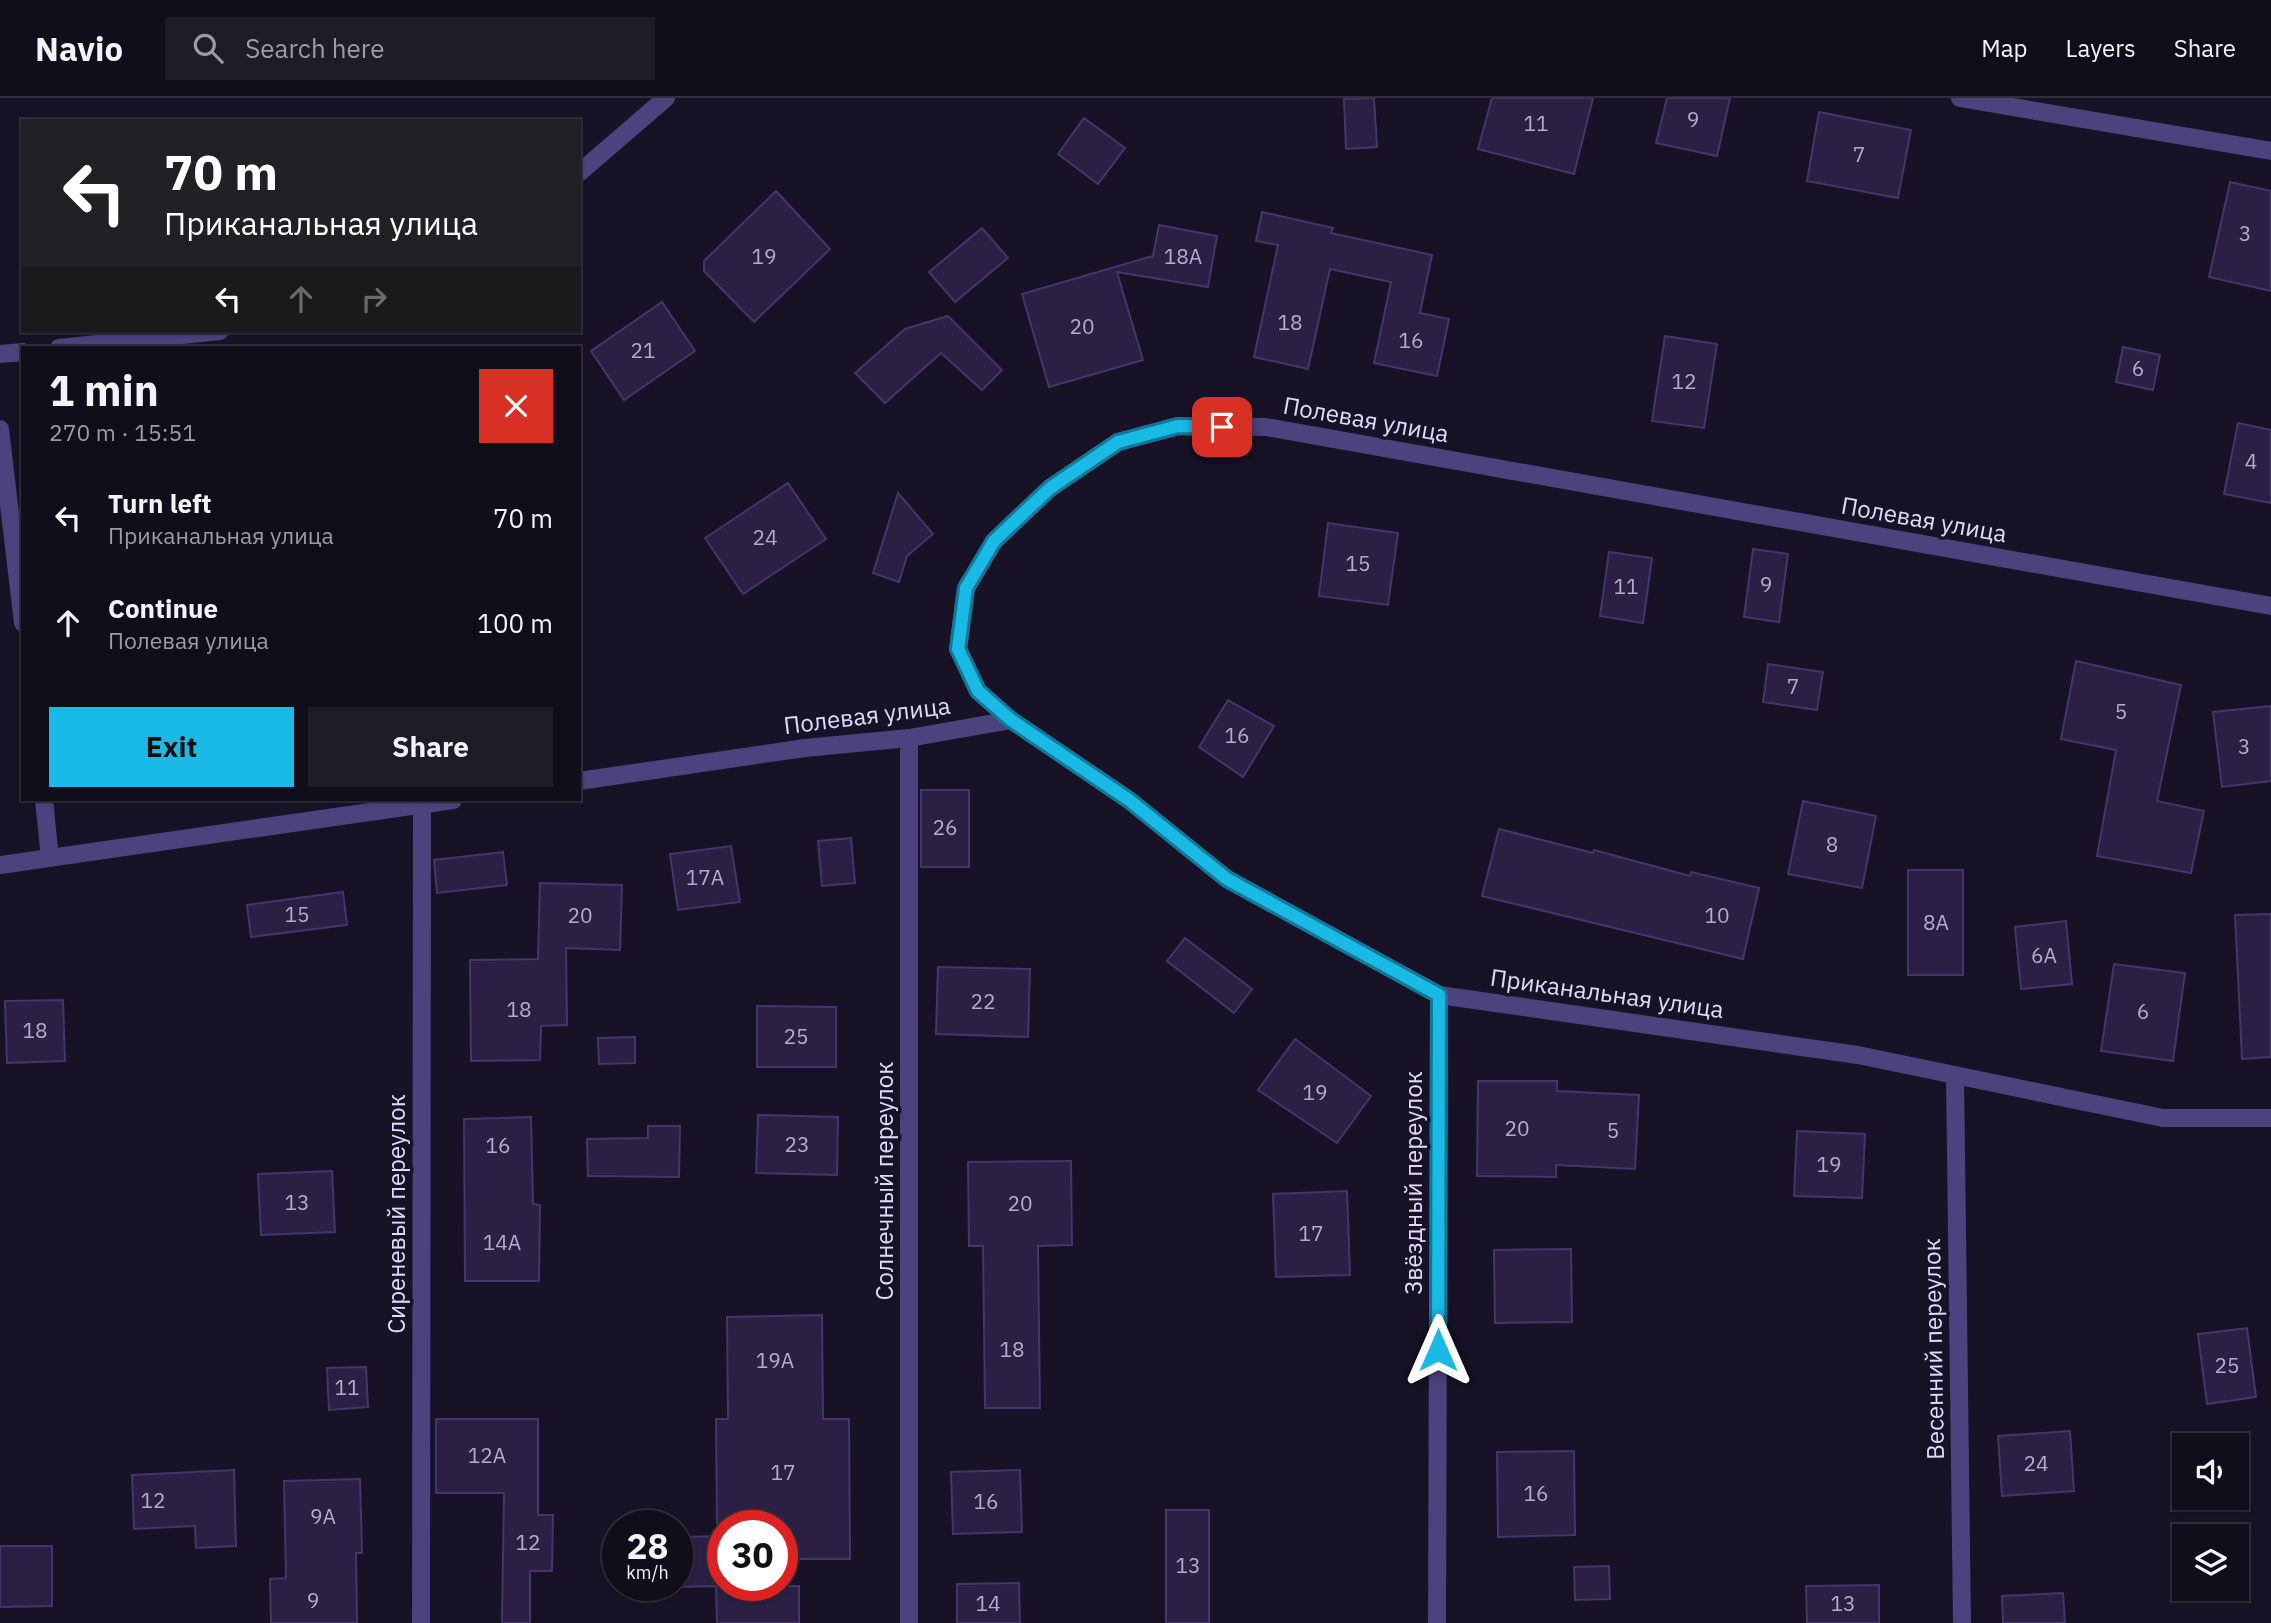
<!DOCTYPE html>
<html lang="en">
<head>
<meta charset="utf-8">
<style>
  :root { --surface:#110e1c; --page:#1e1c29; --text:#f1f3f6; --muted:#9c9ca3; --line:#302e3b; --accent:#1abae6 }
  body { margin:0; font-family:"IBM Plex Sans",sans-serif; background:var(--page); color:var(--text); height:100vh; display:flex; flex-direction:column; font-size:26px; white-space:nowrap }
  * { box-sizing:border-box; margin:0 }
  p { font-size:23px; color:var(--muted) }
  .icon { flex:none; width:38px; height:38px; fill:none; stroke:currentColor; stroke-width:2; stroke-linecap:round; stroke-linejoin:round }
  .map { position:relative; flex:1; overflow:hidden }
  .sheet { position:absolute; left:21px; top:248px; width:560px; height:455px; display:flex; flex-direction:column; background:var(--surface); border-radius:0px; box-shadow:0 2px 5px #0004,0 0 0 2px var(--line) }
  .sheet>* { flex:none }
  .banner { position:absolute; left:21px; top:21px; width:560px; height:214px; border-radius:0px; box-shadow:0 2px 5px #0004,0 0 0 2px var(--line); background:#202124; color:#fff; overflow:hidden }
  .buttons { position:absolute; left:2172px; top:1335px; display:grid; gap:14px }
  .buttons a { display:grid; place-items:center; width:77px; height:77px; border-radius:0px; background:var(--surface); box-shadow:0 2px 5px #0004,0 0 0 2px var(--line); font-size:35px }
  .speed { position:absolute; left:602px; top:1412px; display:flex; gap:14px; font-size:35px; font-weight:700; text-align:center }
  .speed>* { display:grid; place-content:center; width:91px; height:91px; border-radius:50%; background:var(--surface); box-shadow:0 2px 5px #0004,0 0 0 2px var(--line); line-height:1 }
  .speed small { font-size:18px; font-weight:400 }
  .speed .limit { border:10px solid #d22; background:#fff; color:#111 }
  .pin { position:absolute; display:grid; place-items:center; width:60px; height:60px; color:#fff; margin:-30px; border-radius:14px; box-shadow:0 4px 10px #0006 }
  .me { position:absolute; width:77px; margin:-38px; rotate:0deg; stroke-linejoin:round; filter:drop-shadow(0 0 5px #0008) }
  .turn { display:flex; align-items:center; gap:24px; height:147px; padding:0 28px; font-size:32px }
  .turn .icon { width:91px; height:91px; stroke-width:2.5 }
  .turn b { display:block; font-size:49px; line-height:60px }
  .lanes { display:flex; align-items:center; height:66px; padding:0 28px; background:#0003; justify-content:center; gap:35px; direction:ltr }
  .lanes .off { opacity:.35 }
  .round { display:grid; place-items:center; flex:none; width:74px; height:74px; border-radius:0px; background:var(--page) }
  .headline { display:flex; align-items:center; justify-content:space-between; height:119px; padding:0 28px }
  h1 { font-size:42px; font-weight:700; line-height:52px }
  .button { display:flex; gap:14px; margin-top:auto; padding:14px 28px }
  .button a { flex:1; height:80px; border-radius:0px; background:var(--accent); color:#111; font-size:28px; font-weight:700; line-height:80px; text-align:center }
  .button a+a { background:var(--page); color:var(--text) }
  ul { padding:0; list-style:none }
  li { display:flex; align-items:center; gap:21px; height:105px; padding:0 28px }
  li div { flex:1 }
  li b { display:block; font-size:26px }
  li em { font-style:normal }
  header { display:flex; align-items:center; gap:42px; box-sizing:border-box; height:98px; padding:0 35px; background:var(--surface); border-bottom:2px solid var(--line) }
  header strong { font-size:33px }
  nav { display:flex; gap:38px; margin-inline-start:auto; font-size:24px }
  .search { width:490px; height:63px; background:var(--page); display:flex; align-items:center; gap:18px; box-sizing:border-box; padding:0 24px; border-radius:0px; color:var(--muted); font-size:26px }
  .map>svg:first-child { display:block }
  .building { fill:#2b2043; stroke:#46346d; stroke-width:2 }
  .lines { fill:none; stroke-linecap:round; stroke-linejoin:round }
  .minor { stroke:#4b427e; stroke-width:18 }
  .route-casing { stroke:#117996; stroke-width:18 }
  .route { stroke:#1abae6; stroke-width:12 }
  .labels { text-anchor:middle; stroke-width:7; stroke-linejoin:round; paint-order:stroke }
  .number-label { font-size:21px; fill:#b4abcd }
  .street-label { font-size:24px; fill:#e1d9fb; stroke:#171225 }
</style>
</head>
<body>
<header>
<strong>Navio</strong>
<div class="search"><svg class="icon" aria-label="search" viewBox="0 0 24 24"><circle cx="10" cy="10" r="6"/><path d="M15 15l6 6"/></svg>Search here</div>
<nav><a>Map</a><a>Layers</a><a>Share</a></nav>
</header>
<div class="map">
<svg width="2271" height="1525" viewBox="0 0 2271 1525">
  <rect width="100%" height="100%" fill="#171225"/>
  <g class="building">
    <polygon points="1374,0 1377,49 1346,51 1344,1"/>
    <polygon points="1492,0 1593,0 1574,76 1478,51"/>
    <polygon points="1667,0 1730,0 1717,58 1656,45"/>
    <polygon points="1819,14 1911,32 1898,100 1807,83"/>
    <polygon points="1084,20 1125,50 1098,86 1058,56"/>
    <polygon points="2230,84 2271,93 2271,193 2209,179"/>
    <polygon points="776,93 830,151 754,224 704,173 704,163"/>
    <polygon points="1262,114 1333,130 1331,135 1432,157 1420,215 1449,221 1437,278 1374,265 1391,184 1330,171 1308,271 1254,259 1278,147 1256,143"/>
    <polygon points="1159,127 1217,138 1208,189 1117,174 1143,262 1049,289 1022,196 1153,158"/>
    <polygon points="982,130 1008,160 955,204 929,174"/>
    <polygon points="662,204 695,253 624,302 591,253"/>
    <polygon points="948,218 1002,272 982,292 941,255 885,305 855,275 905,231"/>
    <polygon points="1665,238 1717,246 1704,330 1652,323"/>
    <polygon points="2123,249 2160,257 2153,292 2116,284"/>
    <polygon points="2238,325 2271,332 2271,405 2224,396"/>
    <polygon points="788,385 826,441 743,496 705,440"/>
    <polygon points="898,395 933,436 907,458 899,484 873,475"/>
    <polygon points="1328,425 1398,435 1388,507 1319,498"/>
    <polygon points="1753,451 1788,456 1779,524 1744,519"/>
    <polygon points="1609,454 1652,460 1643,525 1600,518"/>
    <polygon points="2076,563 2181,587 2157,703 2204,713 2191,775 2097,758 2116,652 2061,641"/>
    <polygon points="1768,566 1823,574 1817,612 1763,604"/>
    <polygon points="1228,602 1274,628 1243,679 1199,649"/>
    <polygon points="2271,608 2271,683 2222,689 2213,614"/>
    <rect x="921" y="692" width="48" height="77"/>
    <polygon points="1803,703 1876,718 1862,790 1788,776"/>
    <polygon points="1499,731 1593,755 1594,752 1690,778 1691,774 1759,790 1743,861 1482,798"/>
    <polygon points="851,740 855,785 822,788 818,743"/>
    <polygon points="731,748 740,804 678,812 670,756"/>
    <polygon points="503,754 507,787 437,795 434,762"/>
    <rect x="1908" y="772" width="55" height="105"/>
    <polygon points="540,785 622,787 620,852 566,850 567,927 541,928 540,962 471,963 470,862 538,861"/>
    <polygon points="343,794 347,827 251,839 247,807"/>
    <polygon points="2271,816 2271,959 2242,961 2235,817"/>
    <polygon points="2066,823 2072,886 2021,891 2015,829"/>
    <polygon points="1185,840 1252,891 1234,915 1167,863"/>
    <polygon points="2114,866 2185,875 2173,963 2101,953"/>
    <polygon points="938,869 1030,871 1028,939 936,936"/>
    <polygon points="63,902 65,963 7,965 5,903"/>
    <polygon points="757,908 836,909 836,969 757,969"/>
    <polygon points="635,939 635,965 599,966 598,940"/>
    <polygon points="1295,941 1371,998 1337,1045 1258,992"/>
    <polygon points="1478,983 1557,983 1557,993 1639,997 1635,1071 1556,1067 1556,1079 1477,1078"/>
    <polygon points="758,1017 838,1019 837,1077 756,1075"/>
    <polygon points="531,1019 533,1106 540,1107 539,1183 465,1183 464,1021"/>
    <polygon points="648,1028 680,1028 679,1079 588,1078 587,1041 648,1040"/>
    <polygon points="1797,1033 1865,1036 1862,1100 1794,1098"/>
    <polygon points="1071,1063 1072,1147 1038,1148 1040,1310 985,1310 983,1148 969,1148 968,1064"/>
    <polygon points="332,1073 335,1134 261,1137 258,1076"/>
    <polygon points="1347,1093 1350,1177 1276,1179 1273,1096"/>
    <polygon points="1571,1151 1572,1224 1495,1225 1494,1152"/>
    <polygon points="822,1217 823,1321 849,1321 850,1461 782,1461 782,1428 717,1428 716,1321 728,1321 727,1219"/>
    <polygon points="2247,1230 2256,1299 2207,1306 2198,1236"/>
    <polygon points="366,1269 368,1309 329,1312 327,1270"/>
    <polygon points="436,1321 538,1321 538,1417 553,1417 552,1473 530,1473 530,1525 502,1525 504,1395 436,1395"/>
    <polygon points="2070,1333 2074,1393 2002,1398 1998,1338"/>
    <polygon points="1574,1353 1575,1437 1498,1439 1497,1354"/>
    <polygon points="234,1372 236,1448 196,1450 195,1428 134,1431 132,1377"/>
    <polygon points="1020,1372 1022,1434 953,1436 951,1374"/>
    <polygon points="360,1381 362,1455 356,1455 357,1525 271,1525 270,1481 286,1480 284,1383"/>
    <rect x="1166" y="1412" width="43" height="113"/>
    <polygon points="723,1438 723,1488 799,1488 799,1525 717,1525 716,1488 677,1489 677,1439"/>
    <polygon points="0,1448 52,1448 52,1508 0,1509"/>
    <polygon points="1609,1468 1610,1501 1575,1502 1574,1469"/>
    <polygon points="1019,1485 1020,1525 957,1525 957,1486"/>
    <polygon points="1879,1487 1879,1525 1807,1525 1806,1488"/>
    <polygon points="2063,1495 2065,1525 2003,1525 2002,1498"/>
  </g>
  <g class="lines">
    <g class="minor">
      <polyline points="1960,0 2271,53"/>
      <polyline points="579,75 666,0"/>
      <polyline points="59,250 220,233"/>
      <polyline points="0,256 23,254"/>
      <polyline points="0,331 23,525"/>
      <polyline points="1011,622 1129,702 1227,781 1439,897 1858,957 2163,1020 2271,1020"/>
      <polyline points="579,683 805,650 909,640 1011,622 978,593 958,551 966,490 994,443 1050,390 1118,344 1178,328 1266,329 2271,508"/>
      <polyline points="44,702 50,760"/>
      <polyline points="0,767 453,702"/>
      <polyline points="1955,977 1962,1525"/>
      <polyline points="421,1525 422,706"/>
      <polyline points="909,1525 909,640"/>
      <polyline points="1437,1525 1439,897"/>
    </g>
  </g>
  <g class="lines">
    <g class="route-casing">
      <polyline id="route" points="1222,329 1178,328 1118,344 1050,390 994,443 966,490 958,551 978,593 1011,622 1129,702 1227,781 1439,897 1438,1252"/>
    </g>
    <use href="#route" class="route"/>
  </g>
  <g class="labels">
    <g class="number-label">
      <text x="1693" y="29">9</text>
      <text x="1536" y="33">11</text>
      <text x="1859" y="64">7</text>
      <text x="2245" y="143">3</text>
      <text x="764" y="166">19</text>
      <text x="1183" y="166">18А</text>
      <text x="1290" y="232">18</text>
      <text x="1082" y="236">20</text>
      <text x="1411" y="250">16</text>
      <text x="643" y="260">21</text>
      <text x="2138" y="278">6</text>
      <text x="1684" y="291">12</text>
      <text x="2251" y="371">4</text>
      <text x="765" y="447">24</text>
      <text x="1358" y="473">15</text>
      <text x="1766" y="494">9</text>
      <text x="1626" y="496">11</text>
      <text x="1793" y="596">7</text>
      <text x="2121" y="621">5</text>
      <text x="1237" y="645">16</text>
      <text x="2244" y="656">3</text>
      <text x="945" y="737">26</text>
      <text x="1832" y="754">8</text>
      <text x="705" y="787">17А</text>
      <text x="297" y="824">15</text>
      <text x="580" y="825">20</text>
      <text x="1717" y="825">10</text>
      <text x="1936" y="832">8А</text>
      <text x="2044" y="865">6А</text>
      <text x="983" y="911">22</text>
      <text x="519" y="919">18</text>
      <text x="2143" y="921">6</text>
      <text x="35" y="940">18</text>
      <text x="796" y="946">25</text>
      <text x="1315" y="1002">19</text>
      <text x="1517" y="1038">20</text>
      <text x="1613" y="1040">5</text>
      <text x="797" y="1054">23</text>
      <text x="498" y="1055">16</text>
      <text x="1829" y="1074">19</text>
      <text x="297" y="1112">13</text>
      <text x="1020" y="1113">20</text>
      <text x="1311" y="1143">17</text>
      <text x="502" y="1152">14А</text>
      <text x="1012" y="1259">18</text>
      <text x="775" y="1270">19А</text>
      <text x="2227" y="1275">25</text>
      <text x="347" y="1297">11</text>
      <text x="487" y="1365">12А</text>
      <text x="2036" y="1373">24</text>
      <text x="783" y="1382">17</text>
      <text x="1536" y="1403">16</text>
      <text x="153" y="1410">12</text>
      <text x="986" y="1411">16</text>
      <text x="323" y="1426">9А</text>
      <text x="528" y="1452">12</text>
      <text x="1188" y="1475">13</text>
      <text x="313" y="1510">9</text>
      <text x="988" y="1513">14</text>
      <text x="1843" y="1513">13</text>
    </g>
    <g class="street-label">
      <text transform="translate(1366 322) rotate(10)" y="8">Полевая улица</text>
      <text transform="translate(1924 422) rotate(10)" y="8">Полевая улица</text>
      <text transform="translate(867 618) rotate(-7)" y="8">Полевая улица</text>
      <text transform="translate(1607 896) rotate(8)" y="8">Приканальная улица</text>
      <text transform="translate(885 1083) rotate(-90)" y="8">Солнечный переулок</text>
      <text transform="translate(1414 1085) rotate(-90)" y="8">Звёздный переулок</text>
      <text transform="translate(397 1116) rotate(-90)" y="8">Сиреневый переулок</text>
      <text transform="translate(1934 1251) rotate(-91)" y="8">Весенний переулок</text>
    </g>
  </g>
</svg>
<div class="buttons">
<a><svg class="icon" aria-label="sound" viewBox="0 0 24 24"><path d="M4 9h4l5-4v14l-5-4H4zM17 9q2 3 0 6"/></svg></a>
<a><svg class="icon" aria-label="layers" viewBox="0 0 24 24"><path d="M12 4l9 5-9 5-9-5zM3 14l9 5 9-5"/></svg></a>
</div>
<div class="speed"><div>28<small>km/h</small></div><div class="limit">30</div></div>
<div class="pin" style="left:1222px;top:329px;background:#d93025"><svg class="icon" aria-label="arrive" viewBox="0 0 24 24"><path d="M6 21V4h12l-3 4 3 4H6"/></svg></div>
<svg class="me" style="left:1438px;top:1252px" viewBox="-20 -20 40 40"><path d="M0-17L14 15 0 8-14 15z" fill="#1abae6" stroke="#fff" stroke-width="4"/></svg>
<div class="banner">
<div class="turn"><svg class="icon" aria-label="left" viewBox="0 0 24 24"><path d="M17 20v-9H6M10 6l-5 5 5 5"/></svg><div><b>70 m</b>Приканальная улица</div></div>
<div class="lanes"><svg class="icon" aria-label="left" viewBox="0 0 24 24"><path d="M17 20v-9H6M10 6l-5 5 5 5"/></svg><svg class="icon off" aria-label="ahead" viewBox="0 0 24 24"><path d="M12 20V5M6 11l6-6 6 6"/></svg><svg class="icon off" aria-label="right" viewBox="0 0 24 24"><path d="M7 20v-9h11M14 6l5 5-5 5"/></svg></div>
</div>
<section class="sheet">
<div class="headline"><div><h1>1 min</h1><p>270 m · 15:51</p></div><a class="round" style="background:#d93025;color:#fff"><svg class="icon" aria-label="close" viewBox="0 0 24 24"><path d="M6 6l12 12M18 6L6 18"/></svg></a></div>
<ul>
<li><svg class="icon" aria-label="left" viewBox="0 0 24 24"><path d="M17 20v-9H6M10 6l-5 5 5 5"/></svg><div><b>Turn left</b><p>Приканальная улица</p></div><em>70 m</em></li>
<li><svg class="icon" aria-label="ahead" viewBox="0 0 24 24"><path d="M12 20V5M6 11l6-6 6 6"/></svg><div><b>Continue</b><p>Полевая улица</p></div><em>100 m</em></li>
</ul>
<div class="button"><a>Exit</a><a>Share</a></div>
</section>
</div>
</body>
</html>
